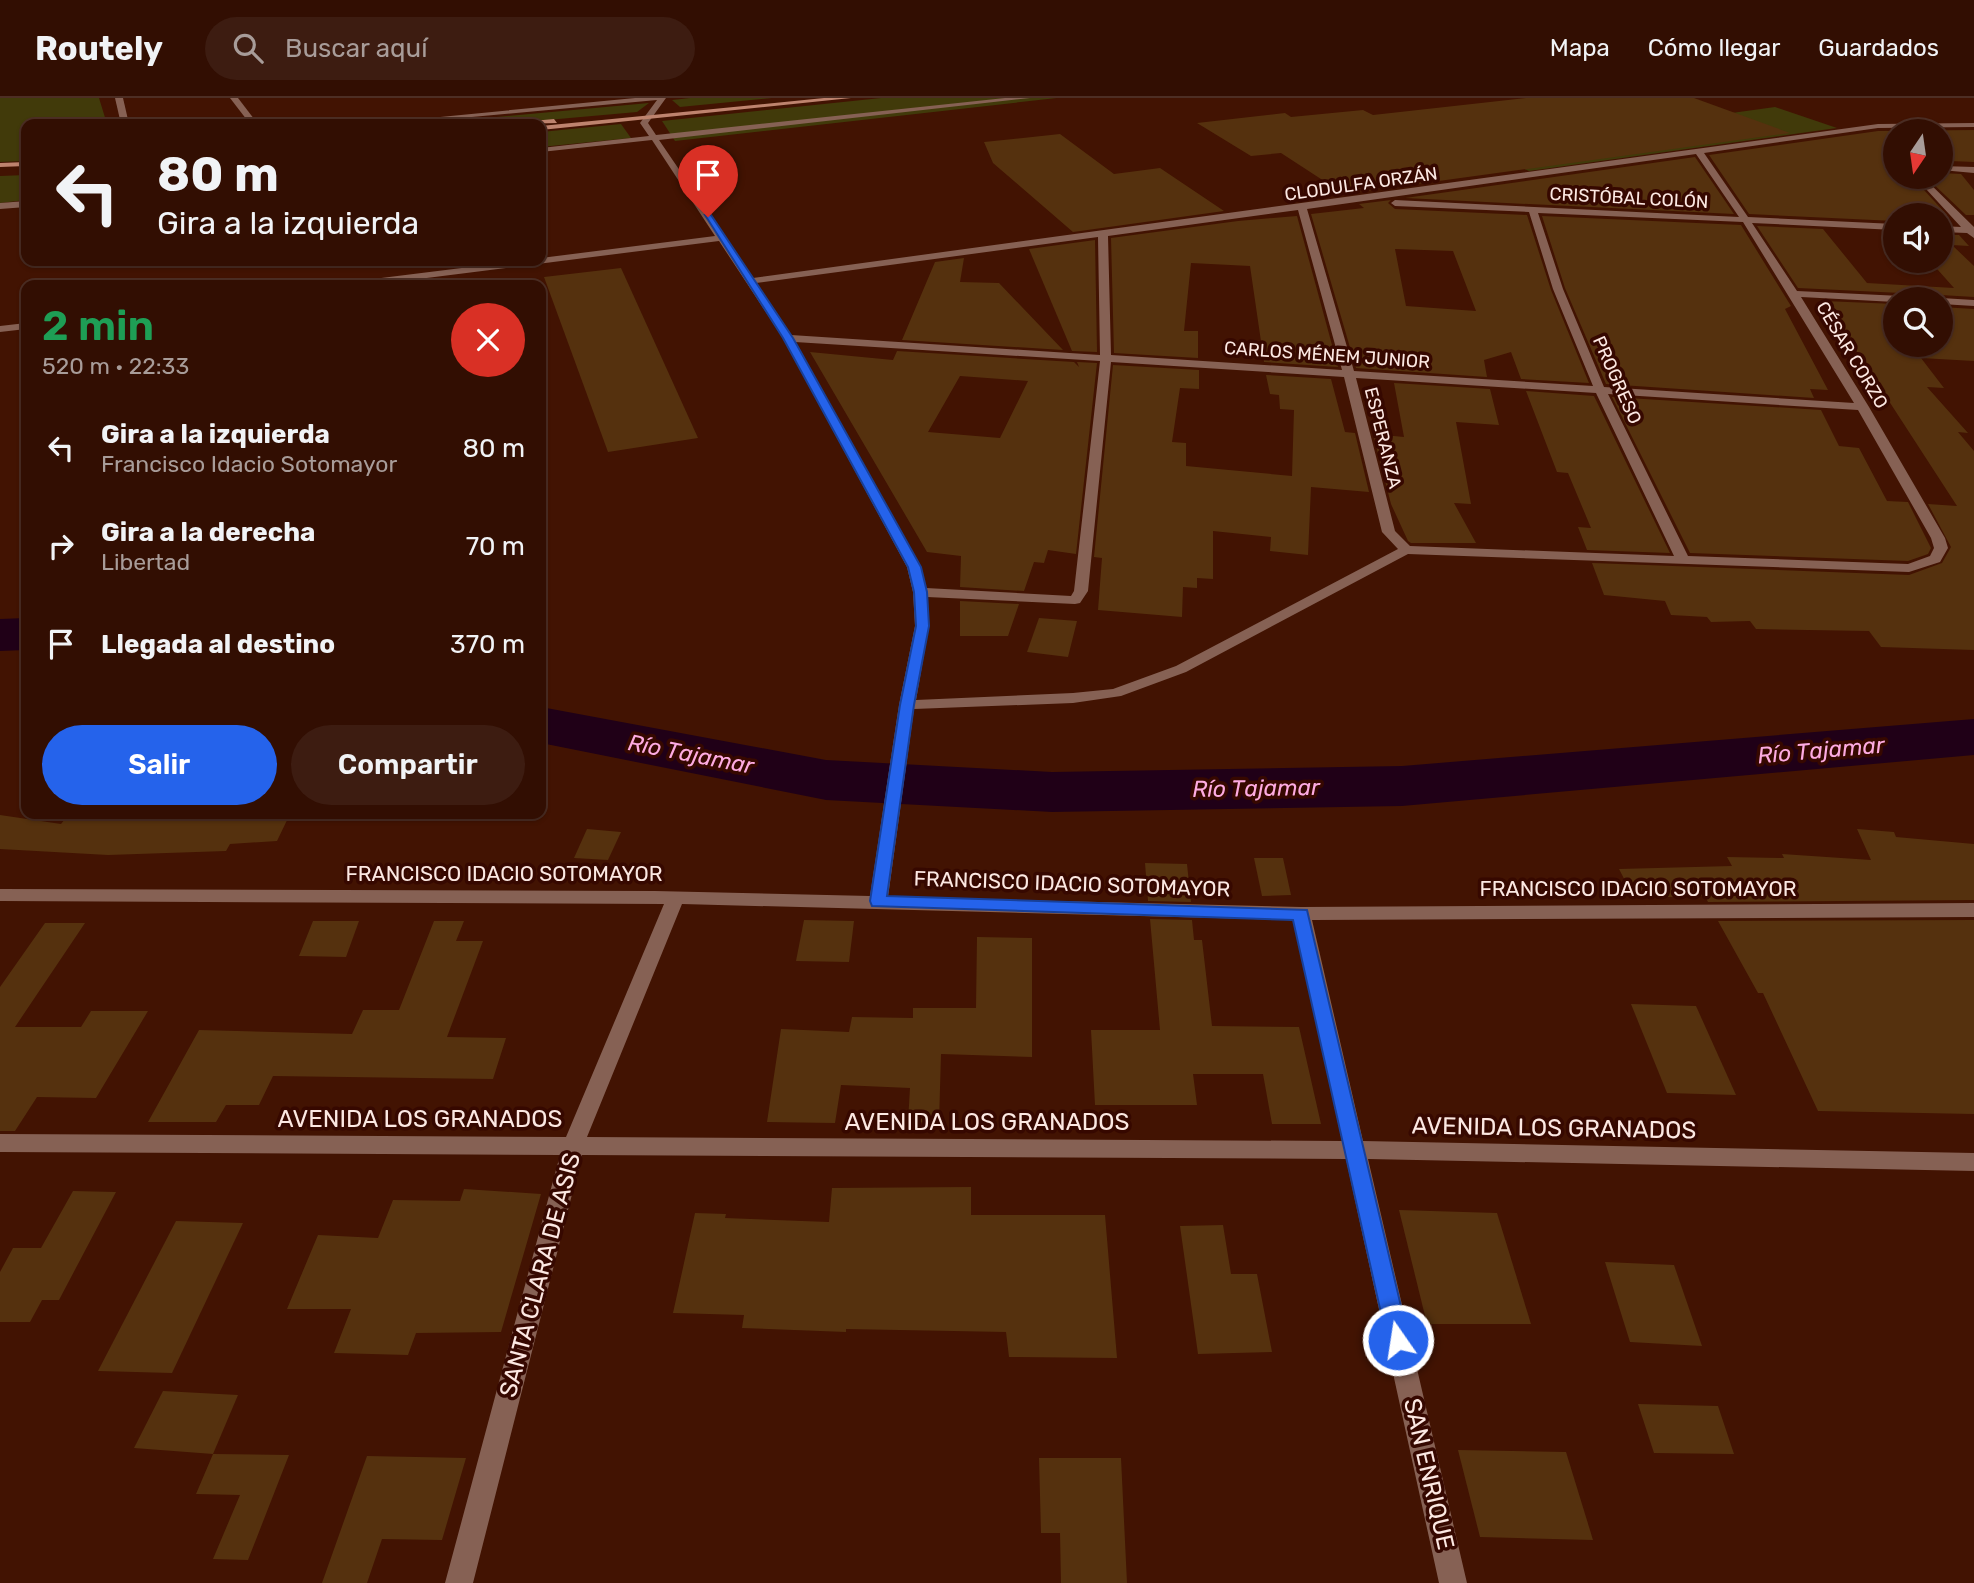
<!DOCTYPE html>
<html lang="es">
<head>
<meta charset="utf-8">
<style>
  :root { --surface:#320e02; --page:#3d1c11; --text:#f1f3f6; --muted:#a89c99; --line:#4d2e24; --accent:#2563eb }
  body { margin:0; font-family:Rubik,sans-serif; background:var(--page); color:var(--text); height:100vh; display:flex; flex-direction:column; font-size:26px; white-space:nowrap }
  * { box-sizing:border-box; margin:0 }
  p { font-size:23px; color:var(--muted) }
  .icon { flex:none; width:38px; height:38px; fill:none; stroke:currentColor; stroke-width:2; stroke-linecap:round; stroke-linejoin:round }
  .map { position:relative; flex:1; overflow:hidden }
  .panel { position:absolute; left:21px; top:182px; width:525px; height:539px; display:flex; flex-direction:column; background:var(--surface); border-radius:14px; box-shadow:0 2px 5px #0004,0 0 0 2px var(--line) }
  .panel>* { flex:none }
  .top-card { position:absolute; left:21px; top:21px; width:525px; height:147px; border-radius:14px; box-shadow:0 2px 5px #0004,0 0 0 2px var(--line); background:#320e02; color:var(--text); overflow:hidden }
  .needle { width:46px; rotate:193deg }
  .fabs { position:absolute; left:1883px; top:21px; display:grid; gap:14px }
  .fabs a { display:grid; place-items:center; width:70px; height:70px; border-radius:50%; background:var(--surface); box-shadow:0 2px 5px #0004,0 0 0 2px var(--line); font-size:35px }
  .pin { position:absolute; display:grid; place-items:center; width:60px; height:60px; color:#fff; margin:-72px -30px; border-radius:50% 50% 50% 0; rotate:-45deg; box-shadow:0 0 7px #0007 }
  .pin .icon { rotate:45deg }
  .me { position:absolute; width:77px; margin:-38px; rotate:347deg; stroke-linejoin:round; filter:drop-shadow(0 0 5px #0008) }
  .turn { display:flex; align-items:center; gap:24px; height:147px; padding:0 21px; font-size:32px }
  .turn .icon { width:91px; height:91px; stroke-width:2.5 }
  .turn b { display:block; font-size:49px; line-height:60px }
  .round { display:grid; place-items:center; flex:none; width:74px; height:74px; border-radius:37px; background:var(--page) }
  .summary { display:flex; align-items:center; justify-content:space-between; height:119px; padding:0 21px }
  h1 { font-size:42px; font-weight:600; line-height:52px; color:#1e9e55 }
  .primary-button { display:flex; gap:14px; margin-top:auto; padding:14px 21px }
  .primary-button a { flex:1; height:80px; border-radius:42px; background:var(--accent); color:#fff; font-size:28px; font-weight:600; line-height:80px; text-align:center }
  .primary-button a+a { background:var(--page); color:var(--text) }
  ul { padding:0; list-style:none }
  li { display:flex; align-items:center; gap:21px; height:98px; padding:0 21px }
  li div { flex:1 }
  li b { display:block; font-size:26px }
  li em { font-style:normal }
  header { display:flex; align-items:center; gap:42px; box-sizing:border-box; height:98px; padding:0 35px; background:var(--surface); border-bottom:2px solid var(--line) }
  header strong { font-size:33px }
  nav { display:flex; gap:38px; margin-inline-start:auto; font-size:24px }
  .search { width:490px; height:63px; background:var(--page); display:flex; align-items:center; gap:18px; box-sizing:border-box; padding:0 24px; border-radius:38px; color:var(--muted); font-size:26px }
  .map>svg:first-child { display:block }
  .green { fill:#413a0a }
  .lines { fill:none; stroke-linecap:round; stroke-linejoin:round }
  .river { fill:#200017; fill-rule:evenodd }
  .building { fill:#55310e; fill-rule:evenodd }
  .street { fill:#866154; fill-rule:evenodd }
  .secondary { fill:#be836e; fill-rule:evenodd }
  .route { fill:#2563eb; stroke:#184099; stroke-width:2 }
  .labels { text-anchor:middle; stroke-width:7; stroke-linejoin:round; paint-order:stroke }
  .far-street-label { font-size:18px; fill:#fce8e2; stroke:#360800 }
  .street-label { font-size:21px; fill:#fce8e2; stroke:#360800 }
  .water-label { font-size:23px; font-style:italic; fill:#fdabe1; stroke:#360800 }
  .near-street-label { font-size:24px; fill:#fce8e2; stroke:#360800 }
</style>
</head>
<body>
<header>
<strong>Routely</strong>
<div class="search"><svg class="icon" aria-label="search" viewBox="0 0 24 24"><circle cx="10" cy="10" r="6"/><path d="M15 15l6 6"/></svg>Buscar aquí</div>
<nav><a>Mapa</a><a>Cómo llegar</a><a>Guardados</a></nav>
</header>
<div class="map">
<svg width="1974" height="1485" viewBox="0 0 1974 1485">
  <rect width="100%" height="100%" fill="#421302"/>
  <g class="green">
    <polygon points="0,0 99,0 107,26 26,26 26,63 0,64"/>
    <polygon points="690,0 772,0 680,9 672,2"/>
    <polygon points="881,0 1057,0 675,43 662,23"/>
    <polygon points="649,5 637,14 501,26 421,26"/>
    <polygon points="1775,9 1837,30 1529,73 1478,50"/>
    <polygon points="621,26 631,40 541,49 541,34"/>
    <polygon points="26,77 26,102 0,105 0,78"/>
  </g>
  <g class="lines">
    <g class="river">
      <polygon points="26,520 26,552 0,553 0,521"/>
      <polygon points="541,609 826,662 1052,674 1402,668 1974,621 1974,657 1402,708 1052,714 826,702 541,645"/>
    </g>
  </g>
  <g class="building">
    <polygon points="1526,0 1694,0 1790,35 1344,96 1281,55 1251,58 1197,25 1285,15 1291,19 1363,12 1373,17"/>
    <polygon points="1974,32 1974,64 1950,63 1953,66 1941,66 1941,33 1895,33 1895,79 1912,79 1947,117 1895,117 1895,123 1749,116 1709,57 1878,33"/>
    <polygon points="1060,36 1114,76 1160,70 1224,113 1073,134 993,65 984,44"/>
    <polygon points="1695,59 1734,116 1405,100"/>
    <polygon points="1941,75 1961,76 1974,92 1974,117 1966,117 1926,79 1941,79"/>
    <path d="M1391 102 1388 105 1395 111 1527 117 1551 192 1589 285 1521 281 1511 254 1484 262 1487 279 1356 270 1311 116 1364 110 1359 106ZM1395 151 1453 153 1476 213 1406 208Z"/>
    <polygon points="1297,118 1338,269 1264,264 1250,168 1191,165 1184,233 1198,233 1198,260 1114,255 1111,140 1238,123"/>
    <polygon points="1542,118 1741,127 1791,208 1785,211 1828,292 1810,291 1814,300 1606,286 1565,190"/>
    <polygon points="1757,128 1823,131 1867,185 1954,190 1930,163 1941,163 1941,137 1959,137 1969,148 1952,147 1974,168 1974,199 1941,197 1934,201 1908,201 1901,195 1798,190"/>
    <polygon points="1095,142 1097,254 1072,253 1029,151"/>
    <polygon points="964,160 960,184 999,185 1063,252 902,242 935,164"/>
    <polygon points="621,170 698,340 608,354 544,179"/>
    <polygon points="1824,203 1895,206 1895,247 1941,247 1941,209 1974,211 1974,263 1921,260 1944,290 1927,289 1968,335 1958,334 1974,353 1974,552 1881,549 1869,533 1756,531 1750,523 1711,524 1707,519 1671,517 1665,503 1604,497 1592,465 1909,477 1942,465 1951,449 1928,406 1957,408"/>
    <path d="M897 253 1074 264 1079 269 1077 264 1097 265 1076 456 1048 452 1044 465 1034 464 1024 493 960 489 961 458 927 454 810 254 893 262ZM960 278 1028 283 1000 340 928 334Z"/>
    <polygon points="1113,267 1199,272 1199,291 1180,290 1172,344 1186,345 1186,368 1292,378 1294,312 1280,311 1279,297 1270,296 1266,277 1331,281 1345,334 1355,335 1369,394 1311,389 1308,457 1270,453 1271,439 1213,433 1213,481 1197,480 1197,490 1183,489 1182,519 1098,512 1102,460 1094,459"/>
    <polygon points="1394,285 1490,291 1499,327 1456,324 1471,406 1454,405 1476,445 1411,445 1408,443 1391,406 1373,336 1404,339"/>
    <polygon points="1526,293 1594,298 1670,455 1587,452 1578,429 1591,430 1568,375 1557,374"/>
    <polygon points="1612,299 1821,312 1839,348 1859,350 1887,403 1908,404 1931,450 1928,456 1908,463 1690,455"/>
    <polygon points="960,503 1019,506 1008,538 960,538"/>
    <polygon points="1039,520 1077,523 1068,559 1027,554"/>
    <polygon points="69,716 139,716 135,723 217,716 290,716 277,743 230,746 226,753 108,757 0,751 0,717 61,726"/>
    <polygon points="587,731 621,734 608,762 574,760"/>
    <polygon points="1857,731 1894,734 1896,739 1974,746 1974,802 1708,804 1705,798 1634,800 1619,771 1732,768 1727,759 1784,760 1782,756 1871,762"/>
    <polygon points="1254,760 1283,760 1291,797 1262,798"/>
    <polygon points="1145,765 1187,766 1191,804 1148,803"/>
    <polygon points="1150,821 1192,822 1194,842 1202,842 1212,928 1299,929 1321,1026 1272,1026 1263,976 1193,976 1197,1007 1095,1007 1091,932 1160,932"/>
    <polygon points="804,822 854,823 849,864 796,863"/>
    <polygon points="1974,822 1974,1016 1818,1013 1763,895 1758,895 1718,823"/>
    <polygon points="313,823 359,823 346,859 299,858"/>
    <polygon points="434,823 464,823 456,843 483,843 447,939 506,940 493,981 273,978 259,1007 226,1007 216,1024 148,1024 199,932 352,936 363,912 399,912"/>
    <polygon points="45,825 85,825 15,929 81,929 91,913 148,913 96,1000 37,999 15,1033 0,1033 0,889"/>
    <polygon points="977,839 1032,840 1032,959 941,956 939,1025 908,1024 910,990 841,987 835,1025 767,1024 781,931 849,934 852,919 913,920 913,910 976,910"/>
    <polygon points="1631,906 1696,908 1736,997 1667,995"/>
    <polygon points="971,1089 971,1117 1105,1117 1117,1260 1009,1259 1006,1234 846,1231 846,1234 742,1230 744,1217 673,1215 695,1115 726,1116 725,1120 829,1124 832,1090"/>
    <polygon points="464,1091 541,1096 501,1234 416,1235 408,1257 334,1255 351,1211 287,1211 318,1137 378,1140 393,1102 460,1103"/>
    <polygon points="73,1093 116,1094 59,1202 42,1202 30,1224 0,1224 0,1174 13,1150 41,1150"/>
    <polygon points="1399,1112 1497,1115 1531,1226 1427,1226"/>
    <polygon points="176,1123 243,1125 172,1275 98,1273"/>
    <polygon points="1223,1127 1231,1176 1257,1176 1272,1254 1198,1256 1180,1128"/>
    <polygon points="1605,1164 1674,1167 1702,1248 1630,1244"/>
    <polygon points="163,1293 238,1297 213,1356 134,1350"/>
    <polygon points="1638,1306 1718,1308 1734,1356 1654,1355"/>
    <polygon points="1458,1352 1566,1354 1593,1442 1480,1439"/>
    <polygon points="213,1356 289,1357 248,1462 213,1461 240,1397 196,1396"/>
    <polygon points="367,1358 466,1360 442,1442 382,1441 367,1485 322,1485"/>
    <polygon points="1039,1360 1121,1360 1127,1485 1061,1485 1060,1435 1041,1435"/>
  </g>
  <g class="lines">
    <g class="street">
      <polygon points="115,0 123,0 129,26 121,26"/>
      <polygon points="230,0 238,0 258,26 250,26"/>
      <path d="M635 0H666L648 25 656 37 1005 0H1030L659 42 753 180 1878 26 1974 25V29L1878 30 1704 55 1748 119 1895 126V132L1752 125 1797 193 1901 198 1906 201H1895V204L1801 199 1869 309 1945 440 1948 450 1940 464 1909 474 1408 456 1186 574 1121 598 1073 605 914 611 888 799 1301 809 1974 805V819L1312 822 1363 1043 1974 1055V1073L1368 1061 1467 1485H1439L1346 1061 582 1057 473 1485H445L560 1057 0 1054V1036L566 1039 664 806 0 803V791L655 793 870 798 899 607 915 528 913 494 907 469 783 240 719 143 371 187H344L349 184 519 163H541V160L715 138 652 42 541 54V50L649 38 640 25 657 2 395 26H368ZM1696 56 1739 119 1395 102 1391 105 1395 108 1529 114 1553 191 1593 288 1354 273 1307 111ZM1298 112 1342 272 1111 257 1108 138ZM1538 115 1743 124 1854 305 1604 289 1563 191ZM1098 139 1100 257 791 237 756 185ZM795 244 1100 263 1074 493 1071 498 926 490 921 469ZM1111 264 1344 279 1382 434 1398 451 1176 568 1113 591 1073 595 916 602 929 528 927 499 1075 506 1080 505 1088 493ZM1356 280 1596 295 1674 458 1410 448 1395 433ZM1608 296 1858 312 1931 440 1934 450 1930 458 1908 466 1688 458ZM682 806 1293 822 1342 1043 587 1039Z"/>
      <polygon points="1941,68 1974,69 1974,75 1941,72"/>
      <polygon points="1915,79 1923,79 1974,129 1974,140 1967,135 1941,134 1941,128 1961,129"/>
      <polygon points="26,103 26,109 0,111 0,105"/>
      <polygon points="1941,200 1974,202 1974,208 1941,206 1941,201 1937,201"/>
      <polygon points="26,225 26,231 0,234 0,228"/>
    </g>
    <g class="secondary">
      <polygon points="824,0 851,0 541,32 541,28"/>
      <polygon points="554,21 557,25 518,26 522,24"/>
      <polygon points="26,64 26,68 0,69 0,65"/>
    </g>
  </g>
  <polygon class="route" points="705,117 711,117 793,240 921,469 927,494 929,528 914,607 887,798 1307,812 1409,1242 1406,1249 1398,1252 1390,1249 1387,1242 1293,822 872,808 870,803 900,607 916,528 914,494 908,469 783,240"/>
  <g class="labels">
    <g class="far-street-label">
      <text transform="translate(1361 86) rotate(-8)" y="6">CLODULFA ORZÁN</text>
      <text transform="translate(1629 100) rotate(3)" y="6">CRISTÓBAL COLÓN</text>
      <text transform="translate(1327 257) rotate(4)" y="6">CARLOS MÉNEM JUNIOR</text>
      <text transform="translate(1852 257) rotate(59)" y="6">CÉSAR CORZO</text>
      <text transform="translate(1617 282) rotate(66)" y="6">PROGRESO</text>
      <text transform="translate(1383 340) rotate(76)" y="6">ESPERANZA</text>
    </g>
    <g class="street-label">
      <text x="504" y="783">FRANCISCO IDACIO SOTOMAYOR</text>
      <text transform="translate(1072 786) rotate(2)" y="7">FRANCISCO IDACIO SOTOMAYOR</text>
      <text x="1638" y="798">FRANCISCO IDACIO SOTOMAYOR</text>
    </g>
    <g class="water-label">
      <text transform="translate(1821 652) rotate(-5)" y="8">Río Tajamar</text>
      <text transform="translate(691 656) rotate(11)" y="8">Río Tajamar</text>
      <text transform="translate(1256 690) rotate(-1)" y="8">Río Tajamar</text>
    </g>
    <g class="near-street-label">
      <text x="420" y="1029">AVENIDA LOS GRANADOS</text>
      <text x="987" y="1032">AVENIDA LOS GRANADOS</text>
      <text transform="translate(1554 1030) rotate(1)" y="8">AVENIDA LOS GRANADOS</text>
      <text transform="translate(540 1177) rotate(-75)" y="8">SANTA CLARA DE ASIS</text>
      <text transform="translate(1429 1376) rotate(77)" y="8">SAN ENRIQUE</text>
    </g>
  </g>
</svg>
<div class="fabs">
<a><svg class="needle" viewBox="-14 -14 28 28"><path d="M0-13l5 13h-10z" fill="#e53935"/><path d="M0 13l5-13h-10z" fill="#a89c99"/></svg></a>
<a><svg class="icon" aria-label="sound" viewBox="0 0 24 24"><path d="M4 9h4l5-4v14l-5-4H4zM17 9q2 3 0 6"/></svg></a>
<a><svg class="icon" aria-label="search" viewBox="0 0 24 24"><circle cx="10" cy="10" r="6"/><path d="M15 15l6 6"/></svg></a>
</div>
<div class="pin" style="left:708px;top:119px;background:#d93025"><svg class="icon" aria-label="arrive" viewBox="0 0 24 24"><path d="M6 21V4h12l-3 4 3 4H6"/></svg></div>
<svg class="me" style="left:1398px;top:1242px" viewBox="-20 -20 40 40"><circle r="17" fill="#2563eb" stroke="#fff" stroke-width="3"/><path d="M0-11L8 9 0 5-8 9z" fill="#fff"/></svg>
<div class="top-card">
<div class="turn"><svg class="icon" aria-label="left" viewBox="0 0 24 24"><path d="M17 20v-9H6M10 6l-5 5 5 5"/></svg><div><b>80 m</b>Gira a la izquierda</div></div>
</div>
<section class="panel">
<div class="summary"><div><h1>2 min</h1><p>520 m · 22:33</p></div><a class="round" style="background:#d93025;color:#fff"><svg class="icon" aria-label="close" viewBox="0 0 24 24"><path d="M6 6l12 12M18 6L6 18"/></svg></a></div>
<ul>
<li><svg class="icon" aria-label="left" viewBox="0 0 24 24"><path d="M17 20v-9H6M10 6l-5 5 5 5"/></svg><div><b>Gira a la izquierda</b><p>Francisco Idacio Sotomayor</p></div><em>80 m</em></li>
<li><svg class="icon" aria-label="right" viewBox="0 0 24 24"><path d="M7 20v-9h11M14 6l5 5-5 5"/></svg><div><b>Gira a la derecha</b><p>Libertad</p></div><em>70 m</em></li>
<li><svg class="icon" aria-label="arrive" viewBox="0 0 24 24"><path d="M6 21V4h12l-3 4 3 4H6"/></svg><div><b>Llegada al destino</b></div><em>370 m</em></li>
</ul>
<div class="primary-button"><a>Salir</a><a>Compartir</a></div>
</section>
</div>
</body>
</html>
